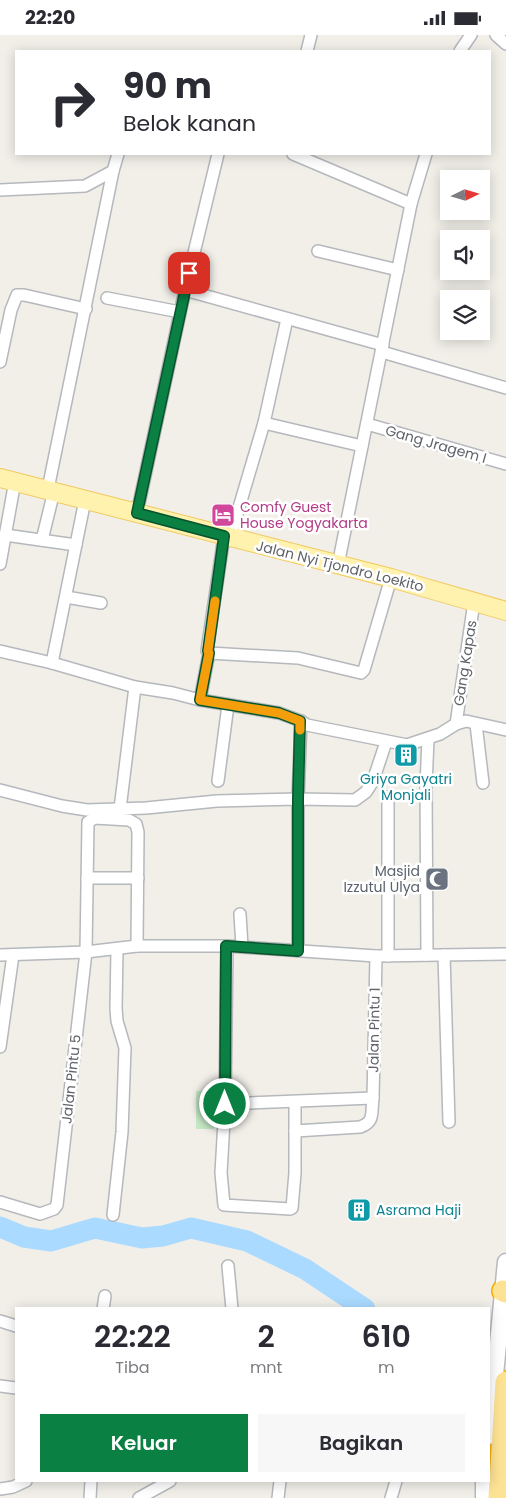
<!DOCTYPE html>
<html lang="id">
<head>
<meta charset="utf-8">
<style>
  :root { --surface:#fff; --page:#f7f7f7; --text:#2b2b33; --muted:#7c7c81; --accent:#0b8043 }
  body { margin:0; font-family:Poppins,sans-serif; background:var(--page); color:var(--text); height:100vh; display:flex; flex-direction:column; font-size:19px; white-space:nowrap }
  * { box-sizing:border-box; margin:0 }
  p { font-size:16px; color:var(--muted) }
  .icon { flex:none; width:28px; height:28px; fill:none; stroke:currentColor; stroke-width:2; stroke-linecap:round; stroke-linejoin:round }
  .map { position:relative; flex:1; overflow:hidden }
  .panel { position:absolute; left:15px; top:1272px; width:475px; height:175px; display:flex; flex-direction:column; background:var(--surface); border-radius:0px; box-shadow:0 2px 12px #0003 }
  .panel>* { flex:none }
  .guide { position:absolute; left:15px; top:15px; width:476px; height:105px; border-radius:0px; box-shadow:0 2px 12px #0003; background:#fff; color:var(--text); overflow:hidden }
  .needle { width:32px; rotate:85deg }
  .fabs { position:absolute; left:440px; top:135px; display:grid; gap:10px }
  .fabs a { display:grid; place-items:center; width:50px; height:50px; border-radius:0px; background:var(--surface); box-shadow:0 2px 12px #0003; font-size:25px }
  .pin { position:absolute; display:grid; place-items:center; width:42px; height:42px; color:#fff; margin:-21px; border-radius:10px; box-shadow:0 2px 8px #0006 }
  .me { position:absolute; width:55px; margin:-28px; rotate:0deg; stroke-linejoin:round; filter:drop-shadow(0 0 4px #0008) }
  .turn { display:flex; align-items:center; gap:18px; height:105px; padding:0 25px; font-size:22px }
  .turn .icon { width:65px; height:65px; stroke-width:2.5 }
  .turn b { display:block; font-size:35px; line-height:42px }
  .eta { display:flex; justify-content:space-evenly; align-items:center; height:85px; text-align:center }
  .eta b { font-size:30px; font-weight:600; line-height:35px }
  .button { display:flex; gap:10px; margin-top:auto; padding:10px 25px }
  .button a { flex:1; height:58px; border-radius:0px; background:var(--accent); color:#fff; font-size:20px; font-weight:600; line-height:58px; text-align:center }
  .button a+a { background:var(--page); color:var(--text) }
  .status { display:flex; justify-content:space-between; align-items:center; height:35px; padding:0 25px; background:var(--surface); direction:ltr }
  .status svg { height:14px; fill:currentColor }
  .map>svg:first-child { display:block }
  .green { fill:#c5e8c5 }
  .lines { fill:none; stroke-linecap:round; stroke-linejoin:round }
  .river { stroke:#aadaff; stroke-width:21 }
  .street-casing { stroke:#b5b8bc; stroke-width:14 }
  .secondary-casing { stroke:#b6babf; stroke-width:19 }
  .primary-casing { stroke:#f2c960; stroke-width:20 }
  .highway-casing { stroke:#f9ab00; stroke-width:24 }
  .street { stroke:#fff; stroke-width:11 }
  .secondary { stroke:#fff; stroke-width:16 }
  .primary { stroke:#fff2af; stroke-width:18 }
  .highway { stroke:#fde293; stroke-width:21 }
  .route-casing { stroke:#07532c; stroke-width:12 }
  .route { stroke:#0b8043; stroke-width:9 }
  .slow { stroke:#f59e0b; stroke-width:9 }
  .labels { text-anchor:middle; stroke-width:5; stroke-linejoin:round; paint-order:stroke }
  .street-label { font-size:14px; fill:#5f6368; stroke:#fff }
  .hotel-label { font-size:14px; fill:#b23c85; stroke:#fff; text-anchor:start }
  .culture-label { font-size:14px; fill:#0d838f; stroke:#fff }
  .worship-label { font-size:14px; fill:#5b616d; stroke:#fff; text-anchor:end }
</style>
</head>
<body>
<div class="status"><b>22:20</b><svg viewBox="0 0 49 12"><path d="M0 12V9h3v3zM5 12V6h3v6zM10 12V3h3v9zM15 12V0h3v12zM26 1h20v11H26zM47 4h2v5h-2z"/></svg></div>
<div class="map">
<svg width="506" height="1463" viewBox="0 0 506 1463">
  <rect width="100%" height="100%" fill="#f1efe8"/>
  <polygon class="green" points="213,1055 214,1094 196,1094 196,1056"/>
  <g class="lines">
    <polyline class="river" points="0,1192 24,1202 51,1206 95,1193 142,1203 163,1201 191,1193 247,1206 305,1234 365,1274"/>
    <g class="street-casing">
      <g id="street">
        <polyline points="496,0 506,9"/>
        <polyline points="307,16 311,0"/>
        <polyline points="460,16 471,0"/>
        <polyline points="293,119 411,169"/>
        <polyline points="0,155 85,151 113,136 118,119"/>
        <polyline points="318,216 398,235"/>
        <polyline points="185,255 383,310"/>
        <polyline points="107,263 180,277"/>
        <polyline points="287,284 264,388 362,411"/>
        <polyline points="382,317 506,353"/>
        <polyline points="0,327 11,275 17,260 24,260 86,274"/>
        <polyline points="367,389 506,429"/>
        <polyline points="48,454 113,136"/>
        <polyline points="137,478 185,255 218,119"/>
        <polyline points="5,500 76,510"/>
        <polyline points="230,503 264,388"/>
        <polyline points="42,505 54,456"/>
        <polyline points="0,529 15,446"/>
        <polyline points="338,530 411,169 426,119"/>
        <polyline points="66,562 101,568"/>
        <polyline points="0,616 52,628 135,652 173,658 200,665 279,678 301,686 307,690 407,710 440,699 456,689 466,686 506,695"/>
        <polyline points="209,618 298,623 361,638 364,635 391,543"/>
        <polyline points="52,628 85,465"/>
        <polyline points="200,665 209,618 207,616 224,501"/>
        <polyline points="456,689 474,567"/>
        <polyline points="476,689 483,748"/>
        <polyline points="218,746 228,670"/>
        <polyline points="0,755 62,771 87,775 146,773 217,766 298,764 355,765 366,757 373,746 386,707"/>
        <polyline points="120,774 135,652"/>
        <polyline points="87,843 138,843"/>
        <polyline points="240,879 242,912"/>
        <polyline points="227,911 225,1069 221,1138 224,1170 290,1174 292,1173 295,1138 295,1068"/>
        <polyline points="298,916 298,764 301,686"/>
        <polyline points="0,920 86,917 137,911 227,911 376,921 506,919"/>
        <polyline points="427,920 426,751 428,704"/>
        <polyline points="444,920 449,1087"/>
        <polyline points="388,921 388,762"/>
        <polyline points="0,1012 13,920"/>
        <polyline points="225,1069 373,1063"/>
        <path d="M295 1096 360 1092C375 1087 371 1078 373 1063L376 921"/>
        <polyline points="0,1167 40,1179 54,1174 57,1170 86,917 88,787 95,783 129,785 136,789 138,797 137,911"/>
        <polyline points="113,1180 122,1097 125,1013 117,986 116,973 117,915"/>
        <polyline points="228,1231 232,1274"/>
        <polyline points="103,1274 105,1261"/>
        <polyline points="0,1286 16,1291"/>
        <polyline points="0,1351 16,1353"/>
        <polyline points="0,1454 13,1452 26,1446"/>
        <polyline points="90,1463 91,1446"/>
        <polyline points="139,1463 170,1446"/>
        <polyline points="278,1463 280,1446"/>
        <polyline points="391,1463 396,1446"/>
      </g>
    </g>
    <g class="secondary-casing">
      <g id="secondary">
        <polyline points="489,1401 506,1227"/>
        <polyline points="484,1463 484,1446"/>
      </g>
    </g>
    <g class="primary-casing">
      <polyline id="primary" points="0,443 391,543 506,576"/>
    </g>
    <g class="highway-casing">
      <g id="highway">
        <polyline points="503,1256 506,1257"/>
        <polyline points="499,1463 506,1347"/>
      </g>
    </g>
    <use href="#street" class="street"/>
    <use href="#secondary" class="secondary"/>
    <use href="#primary" class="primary"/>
    <use href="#highway" class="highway"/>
  </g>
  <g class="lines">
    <g class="route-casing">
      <polyline id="route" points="189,238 137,478 224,501 208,616 209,618 200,665 279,678 300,686 298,764 298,916 226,911 225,1069"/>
    </g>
    <use href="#route" class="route"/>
    <polyline class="slow" points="215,566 208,616 209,618 200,665 279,678 300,686 300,695"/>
  </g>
  <defs>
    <g id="hotel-square" transform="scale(1.25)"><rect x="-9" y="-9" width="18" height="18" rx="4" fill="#d1479c" stroke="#fff"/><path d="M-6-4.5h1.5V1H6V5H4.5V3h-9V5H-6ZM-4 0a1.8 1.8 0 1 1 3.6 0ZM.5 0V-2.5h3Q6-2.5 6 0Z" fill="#fff"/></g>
    <g id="building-square" transform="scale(1.25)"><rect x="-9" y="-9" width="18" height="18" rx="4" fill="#0f9aa8" stroke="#fff"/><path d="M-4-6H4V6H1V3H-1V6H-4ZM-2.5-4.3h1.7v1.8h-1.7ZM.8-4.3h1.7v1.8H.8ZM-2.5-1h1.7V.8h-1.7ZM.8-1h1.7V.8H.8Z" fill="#fff"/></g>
    <g id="mosque-square" transform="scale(1.25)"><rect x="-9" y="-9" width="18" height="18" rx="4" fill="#6b7280" stroke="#fff"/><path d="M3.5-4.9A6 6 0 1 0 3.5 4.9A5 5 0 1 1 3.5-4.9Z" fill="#fff"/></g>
  </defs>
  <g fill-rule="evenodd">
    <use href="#hotel-square" x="223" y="480"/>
    <use href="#building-square" x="406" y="720"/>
    <use href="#mosque-square" x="437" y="844"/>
    <use href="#building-square" x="359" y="1175"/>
  </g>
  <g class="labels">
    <g class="street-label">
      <text transform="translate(436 409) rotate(16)" y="5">Gang Jragem I</text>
      <text transform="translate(340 531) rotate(14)" y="5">Jalan Nyi Tjondro Loekito</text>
      <text transform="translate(465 628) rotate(-81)" y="5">Gang Kapas</text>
      <text transform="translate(374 995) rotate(-89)" y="5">Jalan Pintu 1</text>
      <text transform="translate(71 1044) rotate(-84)" y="5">Jalan Pintu 5</text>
    </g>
    <g class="hotel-label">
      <text x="240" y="477">Comfy Guest<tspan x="240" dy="16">House Yogyakarta</tspan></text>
    </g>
    <g class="culture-label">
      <text x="406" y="749">Griya Gayatri<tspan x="406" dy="16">Monjali</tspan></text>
      <text x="376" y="1180" text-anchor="start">Asrama Haji</text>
    </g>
    <g class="worship-label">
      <text x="420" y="841">Masjid<tspan x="420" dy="16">Izzutul Ulya</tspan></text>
    </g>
  </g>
</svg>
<div class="fabs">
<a><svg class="needle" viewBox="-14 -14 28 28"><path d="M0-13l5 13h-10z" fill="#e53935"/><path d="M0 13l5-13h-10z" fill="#7c7c81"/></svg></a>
<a><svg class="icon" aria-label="sound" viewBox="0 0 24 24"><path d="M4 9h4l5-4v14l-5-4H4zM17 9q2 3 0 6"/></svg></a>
<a><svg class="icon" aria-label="layers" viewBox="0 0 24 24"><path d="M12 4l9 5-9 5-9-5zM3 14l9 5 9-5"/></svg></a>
</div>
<div class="pin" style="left:189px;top:238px;background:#d93025"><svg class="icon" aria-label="arrive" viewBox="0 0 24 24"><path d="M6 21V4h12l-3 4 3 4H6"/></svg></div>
<svg class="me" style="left:225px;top:1069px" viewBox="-20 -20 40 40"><circle r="17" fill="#0b8043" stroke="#fff" stroke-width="3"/><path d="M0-11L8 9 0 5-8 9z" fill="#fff"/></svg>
<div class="guide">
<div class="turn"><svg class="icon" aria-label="right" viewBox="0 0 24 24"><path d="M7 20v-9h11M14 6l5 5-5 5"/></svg><div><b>90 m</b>Belok kanan</div></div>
</div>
<section class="panel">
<div class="eta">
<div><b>22:22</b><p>Tiba</p></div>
<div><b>2</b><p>mnt</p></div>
<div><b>610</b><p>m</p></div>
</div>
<div class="button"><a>Keluar</a><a>Bagikan</a></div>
</section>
</div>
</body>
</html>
